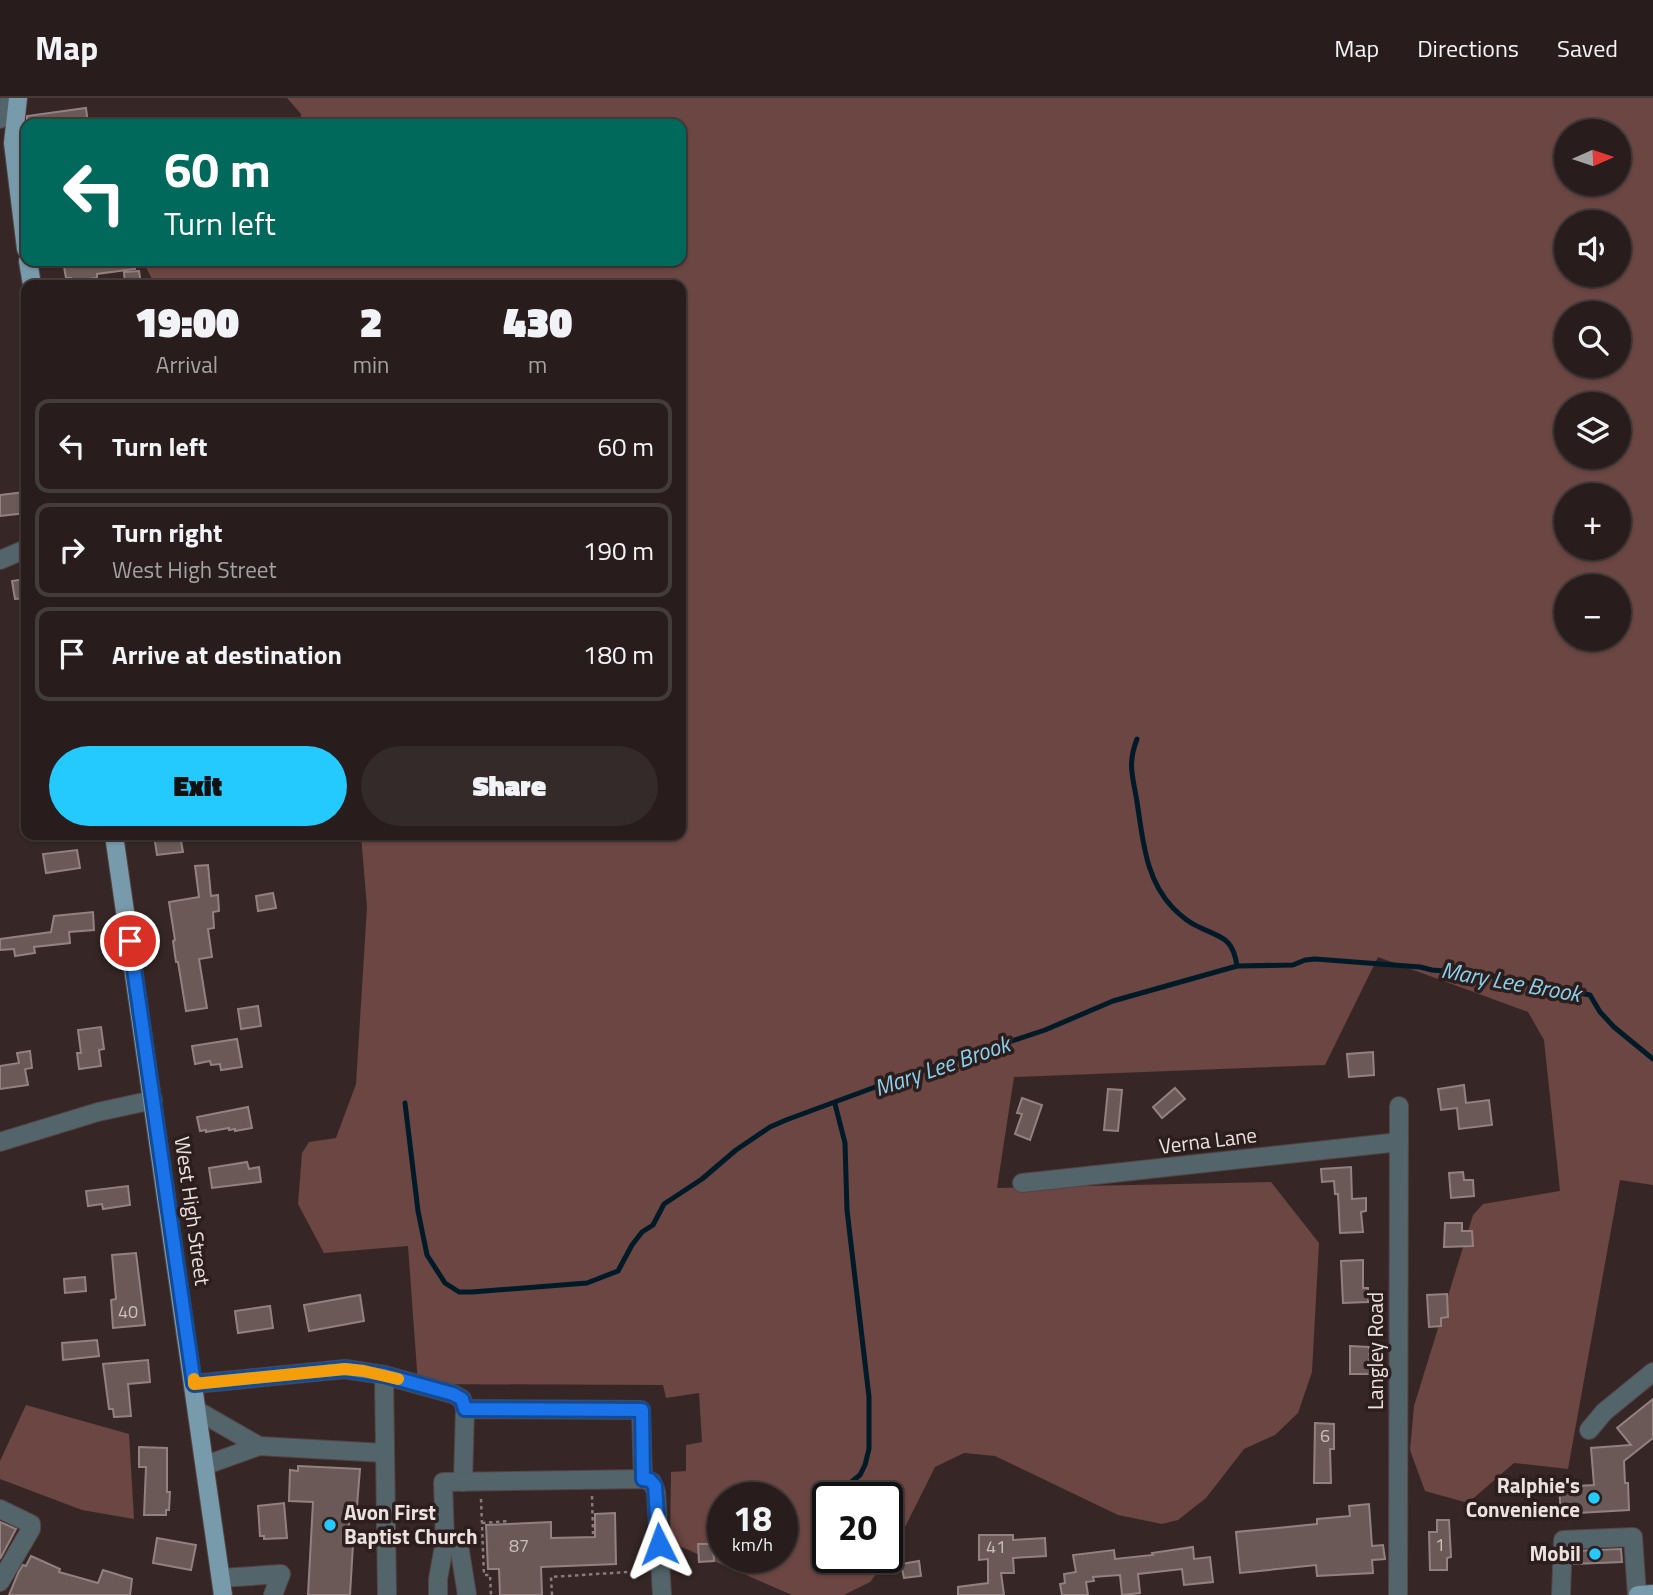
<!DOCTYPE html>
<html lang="en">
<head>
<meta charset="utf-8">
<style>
  :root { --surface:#281d1c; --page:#342a29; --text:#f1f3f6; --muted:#a5a2a3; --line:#443b3b; --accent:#24c9fe }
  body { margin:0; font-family:"Titillium Web",sans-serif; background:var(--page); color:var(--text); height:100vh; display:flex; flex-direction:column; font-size:26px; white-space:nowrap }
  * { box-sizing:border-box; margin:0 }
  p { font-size:23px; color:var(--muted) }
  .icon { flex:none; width:38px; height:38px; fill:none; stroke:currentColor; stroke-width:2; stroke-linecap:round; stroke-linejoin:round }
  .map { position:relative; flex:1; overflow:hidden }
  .side { position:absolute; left:21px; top:182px; width:665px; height:560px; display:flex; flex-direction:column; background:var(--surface); border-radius:14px; box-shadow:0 2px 5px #0004,0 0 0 2px var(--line) }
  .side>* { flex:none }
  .hud { position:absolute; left:21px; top:21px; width:665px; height:147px; border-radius:14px; box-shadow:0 2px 5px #0004,0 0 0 2px var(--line); background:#00695c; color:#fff; overflow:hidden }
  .needle { width:46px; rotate:87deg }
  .controls { position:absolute; left:1554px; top:21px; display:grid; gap:14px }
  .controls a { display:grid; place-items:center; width:77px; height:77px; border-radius:50%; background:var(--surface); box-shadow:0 2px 5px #0004,0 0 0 2px var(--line); font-size:35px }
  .speed { position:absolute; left:707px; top:1384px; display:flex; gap:14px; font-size:35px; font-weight:700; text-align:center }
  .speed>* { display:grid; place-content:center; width:91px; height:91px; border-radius:50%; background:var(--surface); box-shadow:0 2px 5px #0004,0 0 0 2px var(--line); line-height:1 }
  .speed small { font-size:18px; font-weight:400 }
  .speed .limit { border:4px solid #111; border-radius:10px; background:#fff; color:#111 }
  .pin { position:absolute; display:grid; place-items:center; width:60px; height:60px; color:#fff; margin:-30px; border:4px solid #fff; border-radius:50%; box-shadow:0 2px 7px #0007 }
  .me { position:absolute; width:77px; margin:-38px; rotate:357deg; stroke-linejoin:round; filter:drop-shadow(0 0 5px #0008) }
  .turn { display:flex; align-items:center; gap:24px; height:147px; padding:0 28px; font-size:32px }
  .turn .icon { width:91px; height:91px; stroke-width:2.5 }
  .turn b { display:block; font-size:49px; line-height:60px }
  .eta { display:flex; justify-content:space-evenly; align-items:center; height:119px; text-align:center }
  .eta b { font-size:42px; font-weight:800; line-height:49px }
  .action { display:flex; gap:14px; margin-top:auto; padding:14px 28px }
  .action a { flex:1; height:80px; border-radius:42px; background:var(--accent); color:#111; font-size:28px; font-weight:800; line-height:80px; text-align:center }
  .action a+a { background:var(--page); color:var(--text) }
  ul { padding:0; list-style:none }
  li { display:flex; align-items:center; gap:21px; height:94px; margin:0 14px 10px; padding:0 14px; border:4px solid var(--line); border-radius:14px }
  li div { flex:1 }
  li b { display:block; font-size:26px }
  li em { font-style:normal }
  header { display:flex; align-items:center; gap:42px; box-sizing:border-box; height:98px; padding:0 35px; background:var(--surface); border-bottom:2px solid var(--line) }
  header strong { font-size:33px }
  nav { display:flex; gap:38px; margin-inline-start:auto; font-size:24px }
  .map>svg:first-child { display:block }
  .forest { fill:#6b4642; fill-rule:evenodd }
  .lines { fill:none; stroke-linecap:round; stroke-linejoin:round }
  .stream { stroke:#001b27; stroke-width:5 }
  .building { fill:#6a5957; stroke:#93817f; stroke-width:2 }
  .minor-casing { stroke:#534544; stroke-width:20 }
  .major-casing { stroke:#534544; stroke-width:20 }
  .path { stroke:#897c7b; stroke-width:2.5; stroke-dasharray:3.5 3.5; stroke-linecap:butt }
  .minor { stroke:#53646b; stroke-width:18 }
  .major { stroke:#789bab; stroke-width:18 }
  .route-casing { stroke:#114b97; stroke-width:18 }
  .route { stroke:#1a73e8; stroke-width:12 }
  .slow { stroke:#f59e0b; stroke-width:12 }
  .poi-dot { fill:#24c9fe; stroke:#2c1e1c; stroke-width:2.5 }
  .labels { text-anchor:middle; stroke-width:7; stroke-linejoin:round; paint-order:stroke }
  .number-label { font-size:18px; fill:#cbbfbd }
  .street-label { font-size:21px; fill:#ebe1df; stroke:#2c1e1c }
  .poi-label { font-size:21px; font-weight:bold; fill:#ebe1df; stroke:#2c1e1c; text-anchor:end }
  .water-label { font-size:23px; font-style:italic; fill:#8bd2f0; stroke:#2c1e1c }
</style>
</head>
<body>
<header>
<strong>Map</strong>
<nav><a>Map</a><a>Directions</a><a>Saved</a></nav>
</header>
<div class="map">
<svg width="1653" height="1497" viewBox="0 0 1653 1497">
  <rect width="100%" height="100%" fill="#362726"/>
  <g class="forest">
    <path d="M287 0H1653V1087L1620 1082 1568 1371 1514 1365 1468 1405 1425 1393 1410 1352 1414 1308 1473 1117 1483 1106 1560 1093 1544 942 1528 914 1378 859 1325 967 1014 979 997 1090 1271 1084 1319 1145 1312 1274 1298 1315 1275 1337 1244 1351 1206 1400 1178 1422 1162 1426 1118 1417 995 1358 964 1355 935 1369 890 1459 870 1484 844 1497H792L670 1444 671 1374 686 1373V1347L702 1344 699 1295 666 1300 663 1287 418 1286 408 1148 324 1155 298 1106 302 1055 309 1044 336 1040 356 986 367 809 361 737H681V187H151L152 181 143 163H681V26H301V16ZM1566 33H1619V86H1566ZM1566 124H1619V177H1566ZM1566 215H1619V268H1566ZM1566 306H1619V359H1566ZM1566 397H1619V450H1566ZM1566 488H1619V541H1566ZM723 1400H782V1460H723ZM828 1400H887V1460H828Z"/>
    <polygon points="26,1307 129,1336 134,1421 82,1412 0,1381 0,1363"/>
  </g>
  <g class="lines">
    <g class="stream">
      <path d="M1137 641C1127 667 1133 678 1137 704 1143 741 1145 781 1173 810 1181 818 1189 825 1199 829 1221 840 1233 839 1237 868"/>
      <polyline points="405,1005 418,1113 427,1157 445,1185 459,1194 472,1194 587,1185 618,1173 632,1147 642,1134 653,1127 664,1106 702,1081 736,1052 770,1029 786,1022 897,981 1045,932 1113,903 1237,868 1293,867 1305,862 1315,861 1420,869 1432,872 1481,876 1590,897 1600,914 1614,929 1653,961"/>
      <polyline points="834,1398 860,1377 865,1367 869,1351 869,1299 847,1112 845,1045 835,1006"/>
    </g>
  </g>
  <g class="building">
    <polygon points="86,10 88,26 27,26 27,18"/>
    <polygon points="63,163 134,163 135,171 97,176 97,180 72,183 71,180 66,180"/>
    <polygon points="139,173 141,187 125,187 124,174"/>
    <polygon points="24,394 26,415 0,418 0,397"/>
    <polygon points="26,481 26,500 15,501 12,483"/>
    <polygon points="154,737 180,737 183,754 157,757"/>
    <polygon points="77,752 80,770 46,775 43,756"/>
    <polygon points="208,767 211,798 218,797 219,813 213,814 214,830 208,831 212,859 199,861 207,910 186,913 178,864 176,864 173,843 175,842 169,804 199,799 195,768"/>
    <polygon points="273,795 276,810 258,813 256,798"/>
    <polygon points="93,814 94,832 69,834 70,845 34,849 35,855 15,858 14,851 0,852 0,841 51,834 54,818"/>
    <polygon points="258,908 261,928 241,931 238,911"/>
    <polygon points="101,929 104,951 99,952 101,968 79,971 77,955 81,955 78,932"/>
    <polygon points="237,941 242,969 221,972 220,966 211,967 210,963 195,966 192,948"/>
    <polygon points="30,953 32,970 25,971 28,987 0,991 0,968 19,965 17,955"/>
    <polygon points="1373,954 1374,977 1349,979 1347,956"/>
    <polygon points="1464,987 1466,1005 1489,1002 1492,1027 1459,1031 1457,1010 1441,1012 1438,991"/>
    <polygon points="1175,990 1185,1001 1162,1020 1153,1009"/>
    <polygon points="1108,991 1122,992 1118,1033 1104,1032"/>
    <polygon points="1022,1000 1042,1007 1030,1042 1015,1036 1022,1016 1017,1015"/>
    <polygon points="248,1009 252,1030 235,1033 235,1031 229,1032 229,1030 206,1034 206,1032 200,1033 197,1019"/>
    <polygon points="247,1064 249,1071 259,1069 261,1084 212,1090 209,1070"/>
    <polygon points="1351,1069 1352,1101 1366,1100 1366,1113 1361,1114 1363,1134 1340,1135 1338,1096 1335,1096 1334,1083 1322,1084 1321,1071"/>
    <polygon points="1463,1074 1464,1082 1473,1082 1474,1098 1451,1100 1449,1075"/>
    <polygon points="128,1088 130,1107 103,1111 102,1106 88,1108 86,1093"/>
    <polygon points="1445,1125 1462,1125 1462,1133 1472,1133 1473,1148 1444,1149"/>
    <polygon points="136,1155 145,1227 113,1230 111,1202 116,1201 112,1157"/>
    <polygon points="1363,1162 1363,1190 1368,1190 1368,1204 1343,1205 1341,1163"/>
    <polygon points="85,1179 86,1193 65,1195 64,1181"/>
    <polygon points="1447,1196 1448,1219 1441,1220 1441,1228 1429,1229 1427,1197"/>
    <polygon points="360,1197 364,1223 309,1233 304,1207"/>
    <polygon points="270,1208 273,1230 238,1235 235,1213"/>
    <polygon points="97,1242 99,1258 63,1262 62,1245"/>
    <polygon points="1350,1248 1369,1249 1369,1276 1350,1276"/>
    <polygon points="148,1262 150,1284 128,1286 131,1318 114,1319 113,1311 109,1311 103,1266"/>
    <polygon points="1653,1301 1653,1340 1624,1363 1625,1385 1628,1385 1629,1412 1561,1416 1559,1389 1594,1387 1591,1350 1631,1347 1617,1330"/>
    <polygon points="1315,1325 1334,1326 1334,1351 1330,1351 1331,1385 1314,1385"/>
    <polygon points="139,1349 167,1350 167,1394 170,1394 169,1412 166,1412 166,1417 144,1417 146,1369 139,1369"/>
    <polygon points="298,1368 360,1371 357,1408 350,1407 348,1445 353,1446 350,1497 308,1497 313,1404 289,1403 290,1372 298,1373"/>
    <polygon points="284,1405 287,1440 264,1441 264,1438 260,1438 258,1408"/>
    <polygon points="1369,1406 1372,1448 1383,1447 1385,1461 1372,1462 1373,1475 1317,1478 1316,1467 1240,1475 1236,1434 1317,1426 1317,1421 1350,1418 1349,1408"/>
    <polygon points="615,1415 616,1466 541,1469 542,1497 500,1497 499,1471 488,1471 486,1427 551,1424 551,1440 595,1439 595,1416"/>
    <polygon points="1437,1422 1449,1422 1451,1459 1447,1460 1447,1472 1430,1472 1429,1434 1437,1434"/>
    <polygon points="0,1424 16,1431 0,1461"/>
    <polygon points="979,1437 1013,1437 1013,1442 1045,1440 1046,1458 1013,1460 1014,1475 1001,1475 1004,1497 958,1497 958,1489 988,1485 988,1461 979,1462"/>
    <polygon points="157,1440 196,1447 191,1472 153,1465"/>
    <polygon points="698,1446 713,1446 714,1463 699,1464"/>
    <polygon points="1193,1449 1194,1461 1210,1459 1213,1484 1184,1487 1182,1471 1138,1476 1140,1495 1122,1497 1120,1477 1093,1479 1094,1483 1086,1484 1088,1497 1062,1497 1060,1486 1065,1485 1064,1476 1076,1474 1073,1457 1114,1452 1115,1461 1153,1457 1152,1455"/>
    <polygon points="1621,1451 1622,1464 1574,1466 1574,1453"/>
    <polygon points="31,1458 60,1471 59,1474 98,1485 103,1472 132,1481 130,1497 9,1497 19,1473 23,1467 26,1468"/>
    <polygon points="919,1463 921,1478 904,1480 901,1466"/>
  </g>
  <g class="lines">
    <g class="minor-casing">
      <g id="minor">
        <polyline points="0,21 11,0"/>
        <polyline points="0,462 26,451"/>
        <polyline points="0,1044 98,1014 153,1002"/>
        <polyline points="1022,1085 1399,1044"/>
        <polyline points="384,1277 387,1497"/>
        <polyline points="194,1286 345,1271 384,1277 453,1296 462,1301 465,1311"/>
        <polyline points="198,1313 259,1348"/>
        <polyline points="1589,1332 1604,1314 1653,1274"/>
        <polyline points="206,1367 259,1348 385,1355"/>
        <polyline points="463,1384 465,1311 641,1312 643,1381"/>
        <polyline points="0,1411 31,1426 31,1431 0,1484"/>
        <polyline points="445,1443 456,1443 459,1447 467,1497"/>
        <polyline points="221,1480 281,1476 273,1497"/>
        <polyline points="438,1497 438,1481 445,1443 443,1384 643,1381 652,1384 656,1394 662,1497"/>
        <polyline points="1398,1497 1399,1008"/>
        <polyline points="1561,1497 1563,1442 1633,1439 1637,1497"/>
      </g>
    </g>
    <g class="major-casing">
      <g id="major">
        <polyline points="18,0 13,45 26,151"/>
        <polyline points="28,163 32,187"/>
        <polyline points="114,737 223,1497"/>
        <polyline points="1638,1497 1653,1496"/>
      </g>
    </g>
    <g class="path">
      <polyline points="592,1398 593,1436"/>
      <polyline points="481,1401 484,1477 490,1477 491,1497"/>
      <polyline points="482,1425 509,1423"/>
      <polyline points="552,1497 551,1479 643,1473"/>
    </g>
    <use href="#minor" class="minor"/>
    <use href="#major" class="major"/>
  </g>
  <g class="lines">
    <g class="route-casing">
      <polyline id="route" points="130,843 194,1286 345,1271 384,1277 453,1296 462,1301 465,1311 642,1312 643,1381 650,1382 655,1388 659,1446"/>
    </g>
    <use href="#route" class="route"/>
    <polyline class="slow" points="194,1281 194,1286 345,1271 364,1273 398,1281"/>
  </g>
  <g class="poi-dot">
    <circle cx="1594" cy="1400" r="7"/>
    <circle cx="330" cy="1427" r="7"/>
    <circle cx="1595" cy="1456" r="7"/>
  </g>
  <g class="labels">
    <g class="number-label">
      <text x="128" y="1220">40</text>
      <text x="1325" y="1344">6</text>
      <text x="1440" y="1453">1</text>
      <text x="519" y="1454">87</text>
      <text x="996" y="1455">41</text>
    </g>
    <g class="street-label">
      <text transform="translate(1208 1043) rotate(-7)" y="7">Verna Lane</text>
      <text transform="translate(192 1113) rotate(82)" y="7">West High Street</text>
      <text transform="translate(1376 1253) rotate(-90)" y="7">Langley Road</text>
    </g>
    <g class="poi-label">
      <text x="1580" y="1395">Ralphie's<tspan x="1580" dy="24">Convenience</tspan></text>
      <text x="344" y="1422" text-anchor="start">Avon First<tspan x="344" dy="24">Baptist Church</tspan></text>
      <text x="1581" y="1463">Mobil</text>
    </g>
    <g class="water-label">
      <text transform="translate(1511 884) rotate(10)" y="8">Mary Lee Brook</text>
      <text transform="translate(942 968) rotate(-19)" y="8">Mary Lee Brook</text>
    </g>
  </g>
</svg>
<div class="controls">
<a><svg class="needle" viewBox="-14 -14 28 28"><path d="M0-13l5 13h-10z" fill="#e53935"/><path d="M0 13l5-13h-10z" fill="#a5a2a3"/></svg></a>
<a><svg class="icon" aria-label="sound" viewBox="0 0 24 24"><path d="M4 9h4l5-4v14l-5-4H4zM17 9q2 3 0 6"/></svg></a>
<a><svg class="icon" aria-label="search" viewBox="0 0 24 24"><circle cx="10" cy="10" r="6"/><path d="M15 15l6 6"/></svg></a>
<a><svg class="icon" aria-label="layers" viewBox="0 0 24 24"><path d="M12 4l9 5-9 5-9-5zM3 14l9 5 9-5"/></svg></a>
<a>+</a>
<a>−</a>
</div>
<div class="speed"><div>18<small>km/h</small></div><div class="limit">20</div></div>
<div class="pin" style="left:130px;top:843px;background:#d93025"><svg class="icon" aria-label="arrive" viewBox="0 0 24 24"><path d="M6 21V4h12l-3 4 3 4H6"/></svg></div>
<svg class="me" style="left:659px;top:1446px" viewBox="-20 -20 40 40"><path d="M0-17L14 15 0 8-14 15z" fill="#1a73e8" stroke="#fff" stroke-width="4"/></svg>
<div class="hud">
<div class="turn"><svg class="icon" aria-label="left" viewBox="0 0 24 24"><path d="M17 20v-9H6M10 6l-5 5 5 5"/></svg><div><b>60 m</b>Turn left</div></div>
</div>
<section class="side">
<div class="eta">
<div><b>19:00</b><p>Arrival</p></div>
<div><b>2</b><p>min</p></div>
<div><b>430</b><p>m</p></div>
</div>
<ul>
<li><svg class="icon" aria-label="left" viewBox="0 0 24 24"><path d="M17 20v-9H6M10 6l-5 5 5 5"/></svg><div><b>Turn left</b></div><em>60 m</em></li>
<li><svg class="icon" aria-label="right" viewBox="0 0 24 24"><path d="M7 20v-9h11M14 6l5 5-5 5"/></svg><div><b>Turn right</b><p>West High Street</p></div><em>190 m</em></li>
<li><svg class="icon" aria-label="arrive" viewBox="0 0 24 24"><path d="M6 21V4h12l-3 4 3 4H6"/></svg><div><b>Arrive at destination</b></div><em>180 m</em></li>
</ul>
<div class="action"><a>Exit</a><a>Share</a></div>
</section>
</div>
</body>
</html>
